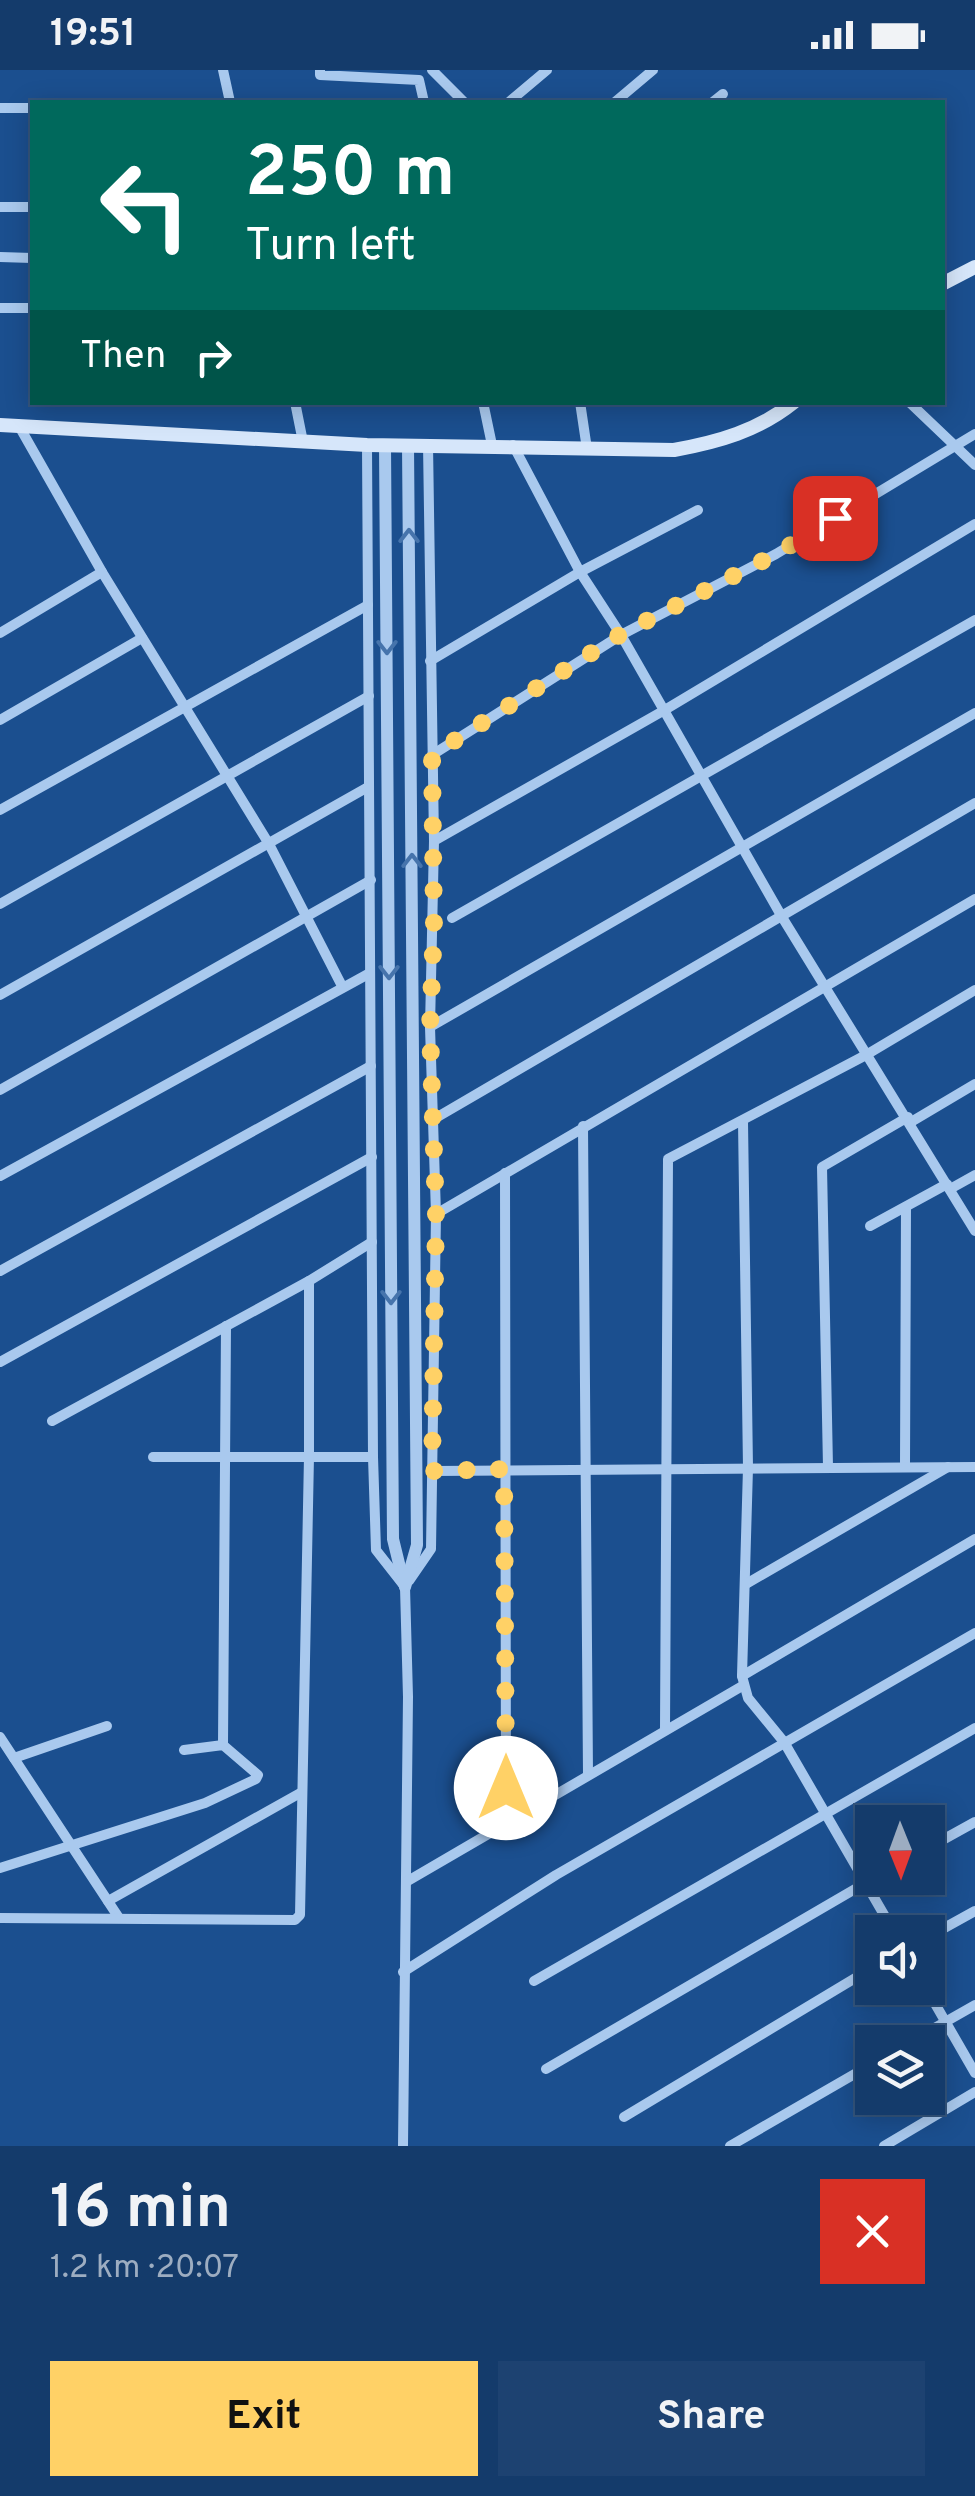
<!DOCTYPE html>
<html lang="en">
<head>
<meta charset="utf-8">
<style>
  :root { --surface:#143b6b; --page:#1d4271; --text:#f1f3f6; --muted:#9dadc1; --line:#33557e; --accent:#ffd166 }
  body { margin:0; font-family:Overpass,sans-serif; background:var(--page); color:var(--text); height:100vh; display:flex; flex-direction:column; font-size:38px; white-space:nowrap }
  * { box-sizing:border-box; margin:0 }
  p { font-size:32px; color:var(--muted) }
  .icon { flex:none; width:55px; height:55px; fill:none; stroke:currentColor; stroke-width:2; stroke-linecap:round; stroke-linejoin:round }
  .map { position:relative; height:2076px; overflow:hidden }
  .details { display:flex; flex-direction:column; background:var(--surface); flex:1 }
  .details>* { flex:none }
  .hud { position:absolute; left:30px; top:30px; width:915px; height:305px; border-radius:0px; box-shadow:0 5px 25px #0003,0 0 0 2px var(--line); background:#00695c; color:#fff; overflow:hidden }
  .needle { width:65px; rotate:179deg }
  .tools { position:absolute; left:855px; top:1735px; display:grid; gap:20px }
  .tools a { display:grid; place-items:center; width:90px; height:90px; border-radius:0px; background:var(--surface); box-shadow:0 5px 25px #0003,0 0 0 2px var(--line); font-size:50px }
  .pin { position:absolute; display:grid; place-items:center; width:85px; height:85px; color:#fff; margin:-42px; border-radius:20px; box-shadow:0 5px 15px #0006 }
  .me { position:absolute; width:110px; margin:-55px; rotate:0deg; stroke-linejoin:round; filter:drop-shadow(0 0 8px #0008) }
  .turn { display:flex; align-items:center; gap:35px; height:210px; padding:0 50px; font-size:45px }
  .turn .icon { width:130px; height:130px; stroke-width:2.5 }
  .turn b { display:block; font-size:70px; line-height:85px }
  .then { display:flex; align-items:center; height:95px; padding:0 50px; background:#0003; gap:20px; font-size:38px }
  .round { display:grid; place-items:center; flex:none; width:105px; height:105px; border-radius:0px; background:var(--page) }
  .head { display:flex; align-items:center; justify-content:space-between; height:170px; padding:0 50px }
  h1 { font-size:60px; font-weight:700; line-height:75px }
  .button { display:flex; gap:20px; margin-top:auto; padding:20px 50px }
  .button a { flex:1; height:115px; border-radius:0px; background:var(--accent); color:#111; font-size:40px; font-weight:700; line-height:115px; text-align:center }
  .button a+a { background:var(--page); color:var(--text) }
  .status { display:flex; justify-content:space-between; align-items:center; height:70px; padding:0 50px; background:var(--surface); direction:ltr }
  .status svg { height:28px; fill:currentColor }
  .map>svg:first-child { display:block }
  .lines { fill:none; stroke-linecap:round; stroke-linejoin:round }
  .minor { stroke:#a9c9ee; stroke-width:10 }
  .tertiary { stroke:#a9c9ee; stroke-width:12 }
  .secondary { stroke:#d6e6fa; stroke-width:14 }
  .oneway { stroke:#4674ac }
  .route { stroke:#ffd166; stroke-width:18; stroke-dasharray:0 32.4 }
</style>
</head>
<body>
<div class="status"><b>19:51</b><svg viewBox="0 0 49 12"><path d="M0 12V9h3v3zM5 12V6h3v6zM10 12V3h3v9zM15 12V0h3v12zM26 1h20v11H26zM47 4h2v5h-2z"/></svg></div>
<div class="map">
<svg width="975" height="2076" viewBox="0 0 975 2076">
  <rect width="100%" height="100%" fill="#1b4f8f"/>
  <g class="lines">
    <g class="minor">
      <polyline points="223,0 230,32"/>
      <polyline points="320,0 320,5 419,10 424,32"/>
      <polyline points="432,0 464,32"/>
      <polyline points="509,32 547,0"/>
      <polyline points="615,32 653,0"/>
      <polyline points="713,32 723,24"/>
      <polyline points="0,38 32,38"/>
      <polyline points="0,137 32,137"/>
      <polyline points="0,187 32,188"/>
      <polyline points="0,238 32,238"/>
      <polyline points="295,332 303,372"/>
      <polyline points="483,332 492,375"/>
      <polyline points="580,332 587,379"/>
      <polyline points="909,332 975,395"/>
      <polyline points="19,356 102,502 269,774 342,916"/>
      <polyline points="367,375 373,1387 376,1480 405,1517 408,1627 403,2076"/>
      <polyline points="513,375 580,502 621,565 782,847 975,1161"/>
      <polyline points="0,563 102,502"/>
      <polyline points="430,591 580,502 698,440"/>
      <polyline points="0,650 142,568"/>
      <polyline points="432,685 621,565 776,484 975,364"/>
      <polyline points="0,740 368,535"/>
      <polyline points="434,771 663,641 975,454"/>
      <polyline points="0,834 369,626"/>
      <polyline points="452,848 975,550"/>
      <polyline points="0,925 368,717"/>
      <polyline points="430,957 975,643"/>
      <polyline points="0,1020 371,810"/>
      <polyline points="434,1049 975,733"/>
      <polyline points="743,1052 748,1398 742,1606 748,1628 784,1672 894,1862"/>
      <polyline points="911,1052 975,1014"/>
      <polyline points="583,1056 588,1704"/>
      <polyline points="505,1103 506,1753"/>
      <polyline points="0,1106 370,903"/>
      <polyline points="950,1119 975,1105"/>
      <polyline points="436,1144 975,829"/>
      <polyline points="870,1156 947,1114"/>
      <polyline points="0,1201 371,996"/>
      <polyline points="0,1292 372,1087"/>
      <polyline points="52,1351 309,1211 372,1172"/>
      <polyline points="153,1387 373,1387"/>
      <polyline points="828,1397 822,1097 908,1047"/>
      <polyline points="905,1397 906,1137"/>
      <polyline points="432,1401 975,1397"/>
      <polyline points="409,1511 431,1479 436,1144 430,957 434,771 428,374"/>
      <polyline points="746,1514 948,1397"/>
      <polyline points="742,1606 975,1469"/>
      <polyline points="665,1660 668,1089 866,985 975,920"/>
      <polyline points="0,1667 119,1848"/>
      <polyline points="223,1675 226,1256"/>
      <polyline points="14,1688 107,1656"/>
      <polyline points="928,1778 975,1752"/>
      <polyline points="0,1798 205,1733 256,1709 258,1705 223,1675 184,1680"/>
      <polyline points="406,1812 744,1615"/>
      <polyline points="108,1831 302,1722"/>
      <polyline points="0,1848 295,1850 300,1845 309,1386 309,1211"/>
      <polyline points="928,1867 975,1841"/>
      <polyline points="403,1902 556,1805 975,1563"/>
      <polyline points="534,1911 975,1658"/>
      <polyline points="926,1918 975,2003"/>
      <polyline points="910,1972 975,1935"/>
      <polyline points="546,1999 874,1808"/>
      <polyline points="624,2047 872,1898"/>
      <polyline points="730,2076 872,1994"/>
      <polyline points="884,2076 975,2022"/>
    </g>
    <g class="tertiary">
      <polyline points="385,375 393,1469 404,1514"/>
      <polyline points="405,1517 417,1475 408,375"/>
    </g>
    <g class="secondary">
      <polyline points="942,214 975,197"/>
      <path d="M0 355 367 375 674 380C718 372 758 361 794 332"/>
    </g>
  </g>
  <defs><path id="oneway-chevron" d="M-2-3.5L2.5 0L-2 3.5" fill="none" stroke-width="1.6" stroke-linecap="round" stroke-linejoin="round" transform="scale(2.5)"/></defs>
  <g class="oneway">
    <use href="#oneway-chevron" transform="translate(409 466) rotate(-90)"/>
    <use href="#oneway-chevron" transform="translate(387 577) rotate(90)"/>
    <use href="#oneway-chevron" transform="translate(412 791) rotate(-90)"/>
    <use href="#oneway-chevron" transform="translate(389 902) rotate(90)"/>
    <use href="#oneway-chevron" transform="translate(391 1227) rotate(90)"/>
  </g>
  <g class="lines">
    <polyline class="route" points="506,1718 504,1399 432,1401 436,1144 430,958 434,856 432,685 621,564 776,484 835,448"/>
  </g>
</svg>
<div class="tools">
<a><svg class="needle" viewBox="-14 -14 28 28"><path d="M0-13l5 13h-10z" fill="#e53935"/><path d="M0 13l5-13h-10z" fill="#9dadc1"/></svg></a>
<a><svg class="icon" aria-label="sound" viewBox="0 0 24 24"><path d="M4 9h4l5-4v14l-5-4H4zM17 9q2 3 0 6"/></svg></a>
<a><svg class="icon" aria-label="layers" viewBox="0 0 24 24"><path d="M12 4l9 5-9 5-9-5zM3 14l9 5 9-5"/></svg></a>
</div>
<div class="pin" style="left:835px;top:448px;background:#d93025"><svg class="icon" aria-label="arrive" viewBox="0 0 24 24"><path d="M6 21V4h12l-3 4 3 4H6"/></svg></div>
<svg class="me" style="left:506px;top:1718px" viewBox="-20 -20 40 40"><circle r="19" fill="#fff"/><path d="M0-13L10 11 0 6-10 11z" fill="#ffd166"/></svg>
<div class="hud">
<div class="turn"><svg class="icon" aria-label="left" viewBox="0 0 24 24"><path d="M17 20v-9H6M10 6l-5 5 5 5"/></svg><div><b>250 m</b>Turn left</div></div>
<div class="then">Then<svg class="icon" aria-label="right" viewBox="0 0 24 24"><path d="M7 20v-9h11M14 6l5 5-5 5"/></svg></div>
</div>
</div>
<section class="details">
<div class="head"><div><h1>16 min</h1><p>1.2 km · 20:07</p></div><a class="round" style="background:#d93025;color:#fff"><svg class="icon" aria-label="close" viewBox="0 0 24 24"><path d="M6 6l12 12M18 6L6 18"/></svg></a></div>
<div class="button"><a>Exit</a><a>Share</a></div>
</section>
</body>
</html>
